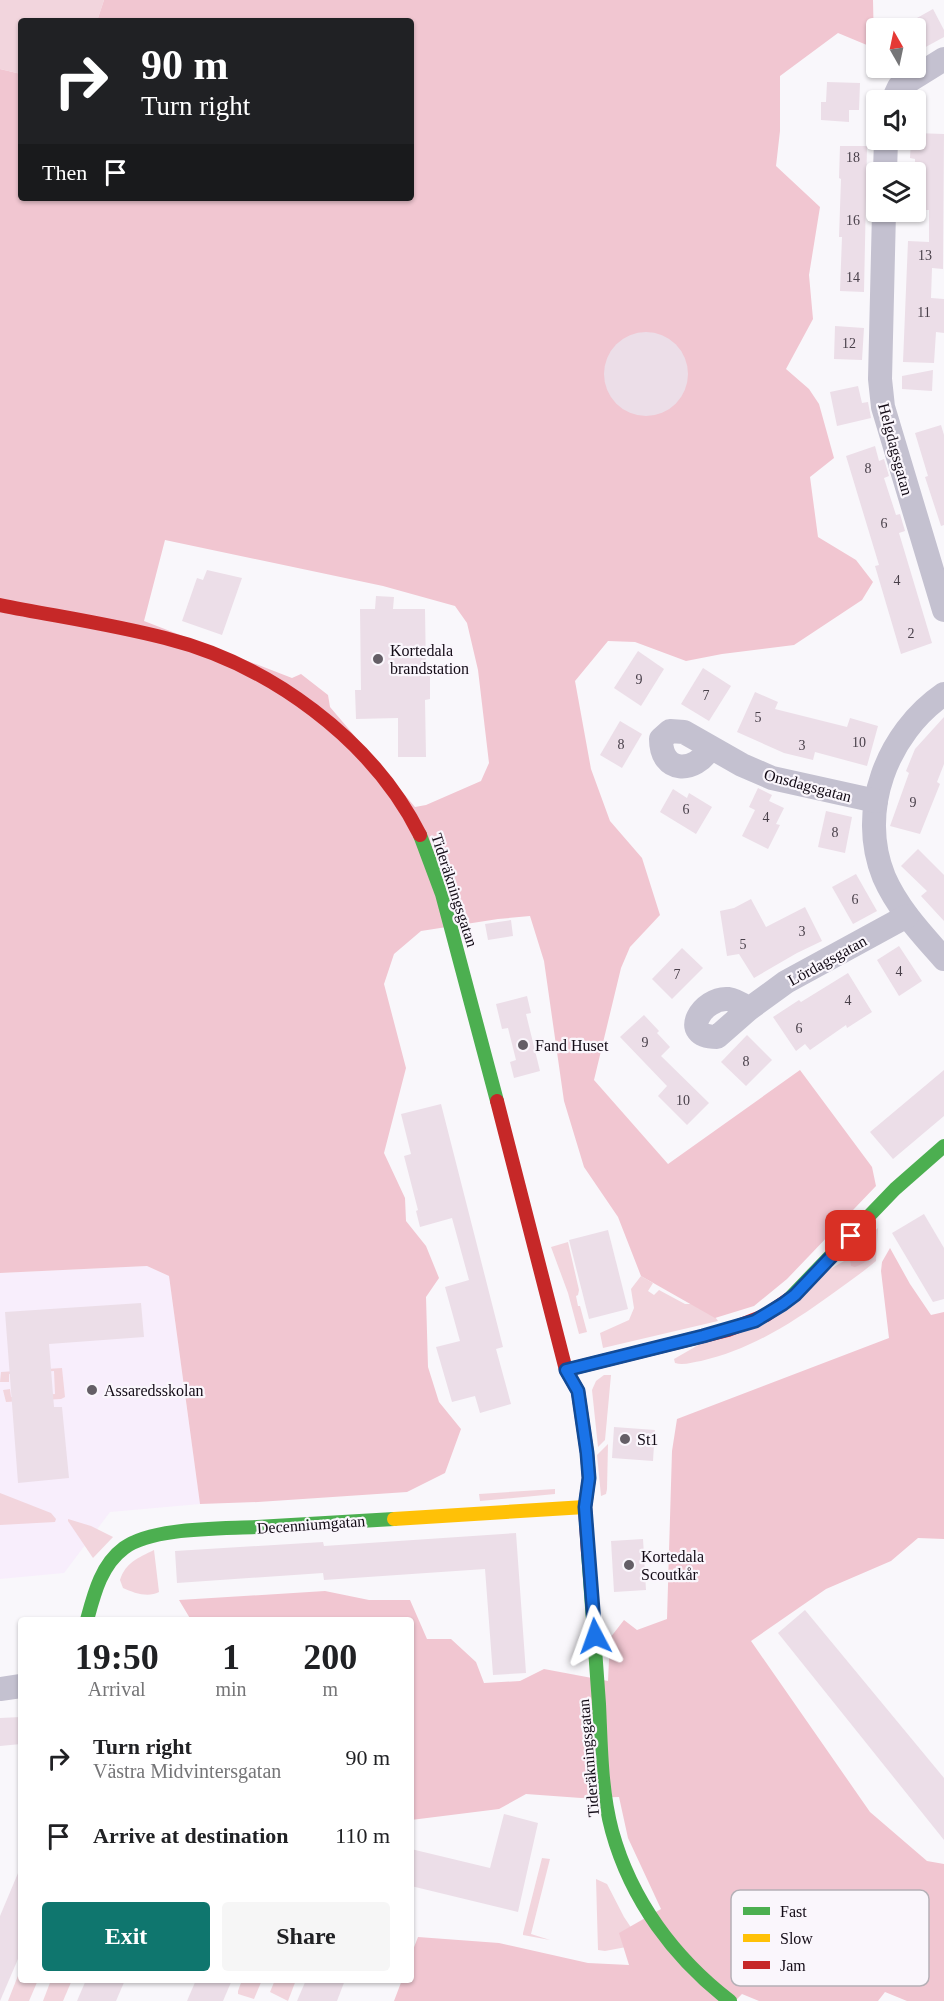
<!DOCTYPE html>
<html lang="en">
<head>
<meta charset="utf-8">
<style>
  :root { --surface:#fff; --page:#f6f6f6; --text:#202124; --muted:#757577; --accent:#0f766e }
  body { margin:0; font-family:Georgia,serif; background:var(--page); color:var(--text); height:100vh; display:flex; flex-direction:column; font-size:22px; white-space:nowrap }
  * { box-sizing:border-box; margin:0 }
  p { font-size:20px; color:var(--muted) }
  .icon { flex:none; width:33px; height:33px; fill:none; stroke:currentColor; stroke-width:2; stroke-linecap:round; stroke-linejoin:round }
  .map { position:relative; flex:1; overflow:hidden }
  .panel { position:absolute; left:18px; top:1617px; width:396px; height:366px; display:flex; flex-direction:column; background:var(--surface); border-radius:6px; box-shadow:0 2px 4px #0004 }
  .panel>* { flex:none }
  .banner { position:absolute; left:18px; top:18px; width:396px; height:183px; border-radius:6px; box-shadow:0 2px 4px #0004; background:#202124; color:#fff; overflow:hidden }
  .needle { width:39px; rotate:351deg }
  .controls { position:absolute; left:866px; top:18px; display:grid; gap:12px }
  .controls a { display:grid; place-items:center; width:60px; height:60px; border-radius:6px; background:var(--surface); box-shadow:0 2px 4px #0004; font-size:30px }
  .pin { position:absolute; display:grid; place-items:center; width:51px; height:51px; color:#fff; margin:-26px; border-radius:12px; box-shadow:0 3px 9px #0006 }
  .me { position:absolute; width:66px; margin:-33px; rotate:356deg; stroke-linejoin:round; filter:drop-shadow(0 0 4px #0008) }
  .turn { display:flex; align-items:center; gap:21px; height:126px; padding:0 24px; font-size:27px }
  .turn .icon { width:78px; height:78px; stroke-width:2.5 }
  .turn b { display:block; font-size:42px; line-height:51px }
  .then { display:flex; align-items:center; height:57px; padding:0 24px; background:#0003; gap:12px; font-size:22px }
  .eta { display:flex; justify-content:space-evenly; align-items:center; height:102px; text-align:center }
  .eta b { font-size:36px; font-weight:700; line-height:42px }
  .primary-button { display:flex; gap:12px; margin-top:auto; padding:12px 24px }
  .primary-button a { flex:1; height:69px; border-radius:6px; background:var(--accent); color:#fff; font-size:24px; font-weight:700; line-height:69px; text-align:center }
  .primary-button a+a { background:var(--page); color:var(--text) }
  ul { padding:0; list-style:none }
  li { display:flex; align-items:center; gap:18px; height:78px; padding:0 24px }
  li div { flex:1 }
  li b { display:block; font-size:22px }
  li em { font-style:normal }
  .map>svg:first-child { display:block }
  .built { fill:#f8eefc }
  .green { fill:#f2d5dd }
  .forest { fill:#f1c6d1; fill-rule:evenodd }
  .building { fill:#ecdee8 }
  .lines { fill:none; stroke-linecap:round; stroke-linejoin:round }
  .street { stroke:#c4c1d0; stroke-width:24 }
  .fast { stroke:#4caf50; stroke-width:14 }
  .slow { stroke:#ffc107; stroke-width:14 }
  .jam { stroke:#c62828; stroke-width:14 }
  .route-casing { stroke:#114b97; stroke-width:15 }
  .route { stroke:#1a73e8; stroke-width:10 }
  .poi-dot { fill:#645e66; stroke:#faf6fc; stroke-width:2 }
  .labels { text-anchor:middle; stroke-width:4.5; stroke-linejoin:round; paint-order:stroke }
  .number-label { font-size:14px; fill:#49404a }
  .street-label { font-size:16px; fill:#130b16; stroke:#faf6fc }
  .poi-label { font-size:16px; fill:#130b16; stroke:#faf6fc; text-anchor:start }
  .key { fill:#faf6fc; stroke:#b5b0b7; stroke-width:1.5 }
  .key-label { font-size:16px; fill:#130b16 }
</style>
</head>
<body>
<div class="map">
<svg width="944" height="2001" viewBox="0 0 944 2001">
  <rect width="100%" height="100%" fill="#f9f7fb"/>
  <polygon class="built" points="147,1266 169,1276 200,1504 110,1512 64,1573 0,1579 0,1273"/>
  <g class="green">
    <polygon points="0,0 104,0 97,21 21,21 21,74 0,69"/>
    <path d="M878 1228 876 1261C862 1273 847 1283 832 1294 792 1323 750 1350 701 1361 693 1362 683 1366 675 1363L674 1359 851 1257 872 1252 871 1234Z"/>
    <polygon points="568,1242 579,1290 578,1295 576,1296 578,1306 580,1306 587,1332 579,1334 568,1293 551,1247"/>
    <polygon points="641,1276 653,1283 648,1291 654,1295 659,1290 685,1304 706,1304 718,1321 603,1348 600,1333 629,1320 634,1308 631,1289"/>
    <polygon points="62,1368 65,1397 61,1399 6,1402 3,1390 10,1389 11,1397 55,1394 54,1371 9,1374 9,1382 0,1382 1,1372"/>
    <polygon points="604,1375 611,1375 605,1440 598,1447 592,1390 596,1381"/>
    <polygon points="608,1444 607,1489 606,1494 601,1496 597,1455"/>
    <polygon points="555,1489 555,1494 480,1501 479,1494"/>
    <polygon points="0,1493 51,1513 56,1519 55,1522 0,1525"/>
    <polygon points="68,1519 91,1526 113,1537 93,1558 68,1521"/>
    <path d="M154 1550 159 1592C148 1598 134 1593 123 1588L120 1580C126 1562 138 1558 154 1550Z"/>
    <polygon points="542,1858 550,1859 531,1934 550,1940 523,1935 523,1933"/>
    <polygon points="596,1879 607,1884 624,1917 642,1944 605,1951 598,1950"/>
    <polygon points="21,1968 21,1980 38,1980 29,2001 8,2001"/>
    <polygon points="51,1980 72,1980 63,2001 43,2001"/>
    <polygon points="242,1980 262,1980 254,1999 238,1994 238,1991"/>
    <polygon points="275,1980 296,1980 288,2001 270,1992"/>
  </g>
  <g class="forest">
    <path d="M104 0H873L874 48 838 33 780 76V131L776 166 820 207 809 275 813 319 786 369 809 389 819 404 834 458 810 477 818 537 856 560 873 582 862 600 794 645 722 654 686 661 635 642 608 641 575 681 591 769 610 821 642 858 660 915 630 947 621 968 594 1080 668 1164 800 1070 872 1167 876 1186 787 1279 754 1306 715 1318 641 1276 618 1217 584 1167 564 1101 544 961 530 916 498 919 421 931 394 954 384 984 406 1068 384 1153 405 1198 406 1221 426 1246 439 1278 426 1297 428 1367 439 1402 461 1429 445 1473 407 1492 258 1502 200 1504 169 1276 147 1266 0 1273V69L21 74V198H411V21H97ZM165 540 383 586 455 606 467 623 478 670 489 763 481 781 426 805 415 807 330 707 328 695 301 674 292 678 144 621Z"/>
    <path d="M871 1234C873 1253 874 1260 855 1267L851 1266 850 1259Z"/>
    <polygon points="890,1248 910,1284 931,1315 944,1312 944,1539 918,1538 891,1561 826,1589 751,1641 870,1812 927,1861 944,1864 944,2001 907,2001 885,1992 878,2001 759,2001 742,1994 735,2001 394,2001 402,1980 411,1980 411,1955 418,1937 499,1943 588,1963 629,1965 619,1933 661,1909 628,1838 619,1797 581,1798 526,1794 499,1809 411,1820 411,1620 191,1620 179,1600 325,1591 369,1600 410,1600 427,1639 451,1639 476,1662 484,1683 520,1681 544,1669 608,1681 610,1638 624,1620 637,1630 667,1619 672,1451 677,1419 889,1338 881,1271 882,1262"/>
  </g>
  <g class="building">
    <polygon points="933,9 944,30 944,37 922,49 915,37 915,28 911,28 908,23"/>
    <polygon points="827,82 860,83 859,110 849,110 849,122 821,120 821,102 826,102"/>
    <polygon points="915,133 944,134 943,269 932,268 931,298 944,299 944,333 936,332 934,363 903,362 908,241 929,242 929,210 915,210 915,159 910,158 911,140 915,140"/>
    <polygon points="840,146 867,146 864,292 840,291 842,237 839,237 841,179 839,178"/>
    <polygon points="835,326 864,328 862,360 834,359"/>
    <circle cx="646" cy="374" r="42"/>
    <polygon points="933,370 932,391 902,389 902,376"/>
    <polygon points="858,386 862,403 868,402 871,418 837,426 830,392"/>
    <polygon points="941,425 944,435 944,525 941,526 925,477 928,476 915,433"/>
    <polygon points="875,446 879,461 884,459 889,476 884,478 896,515 900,514 905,531 899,533 932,643 901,654 875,566 879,565 846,456"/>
    <polygon points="207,570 242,578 222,635 182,621 197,578 203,580"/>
    <polygon points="376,596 394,597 393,609 425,609 426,674 430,674 430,699 425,700 426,757 398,757 398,718 356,719 355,690 361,690 360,609 375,609"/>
    <polygon points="638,651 664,669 641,706 614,688"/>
    <polygon points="703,668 731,686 709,721 681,704"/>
    <polygon points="755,692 778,702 775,709 847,727 850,718 878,726 867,766 815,752 813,760 784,753 737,732"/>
    <polygon points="944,717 944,764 937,782 940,784 920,834 890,826 909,773 906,771 915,749"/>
    <polygon points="620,721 642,734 622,768 600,755"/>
    <polygon points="758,788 772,795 769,801 784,808 776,824 780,825 768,849 742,836 755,810 749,807"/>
    <polygon points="673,789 687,798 689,793 712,807 696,834 660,812"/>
    <polygon points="826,811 852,817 845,853 818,847"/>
    <polygon points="918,849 944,875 944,921 921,896 927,891 901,866"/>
    <polygon points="856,874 877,911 853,924 832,887"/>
    <polygon points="751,899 766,927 805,907 822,941 797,953 754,978 739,954 727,956 720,911 734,908"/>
    <polygon points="511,920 513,936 488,940 485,924"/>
    <polygon points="899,946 922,981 899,996 877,960"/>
    <polygon points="682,948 703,968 672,999 652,979"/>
    <polygon points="848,973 872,1012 847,1028 846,1025 810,1050 805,1044 796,1051 773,1017 799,1000 801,1002"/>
    <polygon points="527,996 531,1013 526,1014 540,1071 514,1078 510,1062 516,1060 508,1028 502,1029 496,1004"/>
    <polygon points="644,1015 659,1031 657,1033 670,1047 661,1056 709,1103 687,1125 658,1096 667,1086 620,1037"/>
    <polygon points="747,1035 772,1060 746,1086 721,1062"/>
    <polygon points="944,1070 944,1116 893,1159 870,1132"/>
    <polygon points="441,1104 503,1347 496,1349 511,1404 480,1413 475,1396 452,1402 436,1347 460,1341 445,1287 469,1280 452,1218 420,1227 416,1211 418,1210 404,1156 411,1154 401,1114"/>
    <polygon points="924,1214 944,1248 944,1299 933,1302 892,1233"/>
    <polygon points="608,1230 628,1309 589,1319 569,1240"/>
    <polygon points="141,1303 144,1337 49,1344 54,1407 62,1407 69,1478 18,1483 5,1312"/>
    <polygon points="614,1427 655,1430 653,1461 612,1458"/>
    <polygon points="516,1533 526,1673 493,1675 485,1569 324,1580 323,1573 177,1583 175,1551 323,1542 324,1546"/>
    <polygon points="643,1539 646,1590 614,1592 611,1541"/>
    <polygon points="805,1610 944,1778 944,1840 778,1633"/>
    <polygon points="21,1717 21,1744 0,1746 0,1718"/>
    <polygon points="504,1814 538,1823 518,1912 411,1886 411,1849 490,1868"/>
    <polygon points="21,1866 21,1952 0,2001 0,1916"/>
    <polygon points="86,1980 125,1980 116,2001 77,2001"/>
    <polygon points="196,1980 232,1980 223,2001 187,2001"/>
    <polygon points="306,1980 345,1980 337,2001 297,2001"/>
  </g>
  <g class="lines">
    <g class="street">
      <polyline points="893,100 899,87 944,59"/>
      <polyline points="885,172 886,140"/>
      <polyline points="884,212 880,379 883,407 944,610"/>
      <path d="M944 694C887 733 857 811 884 877 898 909 922 934 944 959"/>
      <path d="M710 748C695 774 661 774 661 739L670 731 684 732 742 765 772 778 876 801"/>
      <path d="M749 1009 717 1037C677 1037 703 997 728 999 736 1000 743 1005 749 1009L786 982 907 916"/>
      <polyline points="0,1689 21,1686"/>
    </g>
    <g class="fast">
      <polyline points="420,835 442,894 497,1101"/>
      <polyline points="789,1299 895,1189 944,1146"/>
      <path d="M588 1553C592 1603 595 1653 599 1704 601 1746 601 1790 612 1831 631 1900 674 1958 730 2001"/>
      <path d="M87 1620C94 1594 101 1565 124 1548 152 1527 222 1529 257 1527 303 1524 349 1522 394 1519"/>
    </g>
    <polyline class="slow" points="394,1519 585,1507"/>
    <g class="jam">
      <path d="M0 605C55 616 111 624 165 638 269 664 372 739 420 835"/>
      <polyline points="497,1101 566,1370 578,1391 587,1453 589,1478 585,1507 588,1553"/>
      <polyline points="566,1370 728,1330 766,1315 789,1299"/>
    </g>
  </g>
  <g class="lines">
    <g class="route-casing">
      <polyline id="route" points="595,1636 585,1507 589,1478 587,1453 578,1391 566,1370 703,1336 755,1321 783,1304 795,1295 851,1236"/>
    </g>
    <use href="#route" class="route"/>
  </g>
  <g class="poi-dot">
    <circle cx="378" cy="659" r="6"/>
    <circle cx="523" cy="1045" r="6"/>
    <circle cx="92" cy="1390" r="6"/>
    <circle cx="625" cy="1439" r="6"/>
    <circle cx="629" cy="1565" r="6"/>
  </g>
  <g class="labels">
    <g class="number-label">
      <text x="853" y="162">18</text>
      <text x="853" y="225">16</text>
      <text x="925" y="260">13</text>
      <text x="853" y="282">14</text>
      <text x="924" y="317">11</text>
      <text x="849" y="348">12</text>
      <text x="868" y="473">8</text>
      <text x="884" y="528">6</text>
      <text x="897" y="585">4</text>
      <text x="911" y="638">2</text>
      <text x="639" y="684">9</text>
      <text x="706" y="700">7</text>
      <text x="758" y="722">5</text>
      <text x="859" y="747">10</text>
      <text x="621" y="749">8</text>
      <text x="802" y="750">3</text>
      <text x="913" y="807">9</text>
      <text x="686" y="814">6</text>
      <text x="766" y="822">4</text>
      <text x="835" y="837">8</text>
      <text x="855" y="904">6</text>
      <text x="802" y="936">3</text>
      <text x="743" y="949">5</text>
      <text x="899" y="976">4</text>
      <text x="677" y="979">7</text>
      <text x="848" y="1005">4</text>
      <text x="799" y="1033">6</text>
      <text x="645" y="1047">9</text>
      <text x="746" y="1066">8</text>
      <text x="683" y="1105">10</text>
    </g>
    <g class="street-label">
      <text transform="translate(896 449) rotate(75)" y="6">Helgdagsgatan</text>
      <text transform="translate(808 785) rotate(15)" y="6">Onsdagsgatan</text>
      <text transform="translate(455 890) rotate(72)" y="6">Tideräkningsgatan</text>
      <text transform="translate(827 960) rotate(-29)" y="6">Lördagsgatan</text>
      <text transform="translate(311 1524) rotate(-4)" y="6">Decenniumgatan</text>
      <text transform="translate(588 1758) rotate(-95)" y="6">Tideräkningsgatan</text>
    </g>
    <g class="poi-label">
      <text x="390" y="656">Kortedala<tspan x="390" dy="18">brandstation</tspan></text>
      <text x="535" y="1051">Fand Huset</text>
      <text x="104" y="1396">Assaredsskolan</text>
      <text x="637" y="1445">St1</text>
      <text x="641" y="1562">Kortedala<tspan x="641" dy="18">Scoutkår</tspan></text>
    </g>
  </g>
  <rect x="731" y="1890" width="198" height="96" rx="9" class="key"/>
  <rect x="743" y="1907" width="27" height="8" fill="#4caf50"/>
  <rect x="743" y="1934" width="27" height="8" fill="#ffc107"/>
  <rect x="743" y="1961" width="27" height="8" fill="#c62828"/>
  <g class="key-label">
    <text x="780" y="1917">Fast</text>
    <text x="780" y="1944">Slow</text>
    <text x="780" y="1971">Jam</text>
  </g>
</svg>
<div class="controls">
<a><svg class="needle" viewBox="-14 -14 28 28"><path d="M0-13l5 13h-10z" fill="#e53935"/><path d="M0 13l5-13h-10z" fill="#757577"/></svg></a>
<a><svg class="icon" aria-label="sound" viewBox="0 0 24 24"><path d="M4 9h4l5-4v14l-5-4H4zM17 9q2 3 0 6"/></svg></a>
<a><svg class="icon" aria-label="layers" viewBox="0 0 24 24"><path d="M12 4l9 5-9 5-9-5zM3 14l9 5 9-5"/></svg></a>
</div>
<div class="pin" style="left:851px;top:1236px;background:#d93025"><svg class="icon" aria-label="arrive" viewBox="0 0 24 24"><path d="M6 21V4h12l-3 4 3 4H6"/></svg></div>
<svg class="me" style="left:595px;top:1636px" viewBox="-20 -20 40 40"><path d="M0-17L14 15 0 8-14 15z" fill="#1a73e8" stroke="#fff" stroke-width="4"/></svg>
<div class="banner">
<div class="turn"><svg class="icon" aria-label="right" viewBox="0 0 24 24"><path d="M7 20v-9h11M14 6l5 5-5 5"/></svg><div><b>90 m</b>Turn right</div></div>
<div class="then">Then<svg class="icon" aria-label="arrive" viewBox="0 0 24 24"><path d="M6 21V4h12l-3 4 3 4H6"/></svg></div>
</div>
<section class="panel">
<div class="eta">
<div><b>19:50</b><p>Arrival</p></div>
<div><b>1</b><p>min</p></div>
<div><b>200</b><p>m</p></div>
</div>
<ul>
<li><svg class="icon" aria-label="right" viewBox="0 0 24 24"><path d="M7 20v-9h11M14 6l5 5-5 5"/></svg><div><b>Turn right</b><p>Västra Midvintersgatan</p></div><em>90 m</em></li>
<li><svg class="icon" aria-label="arrive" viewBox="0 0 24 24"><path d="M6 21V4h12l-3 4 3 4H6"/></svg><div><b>Arrive at destination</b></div><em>110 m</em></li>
</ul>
<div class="primary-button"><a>Exit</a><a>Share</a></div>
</section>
</div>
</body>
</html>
